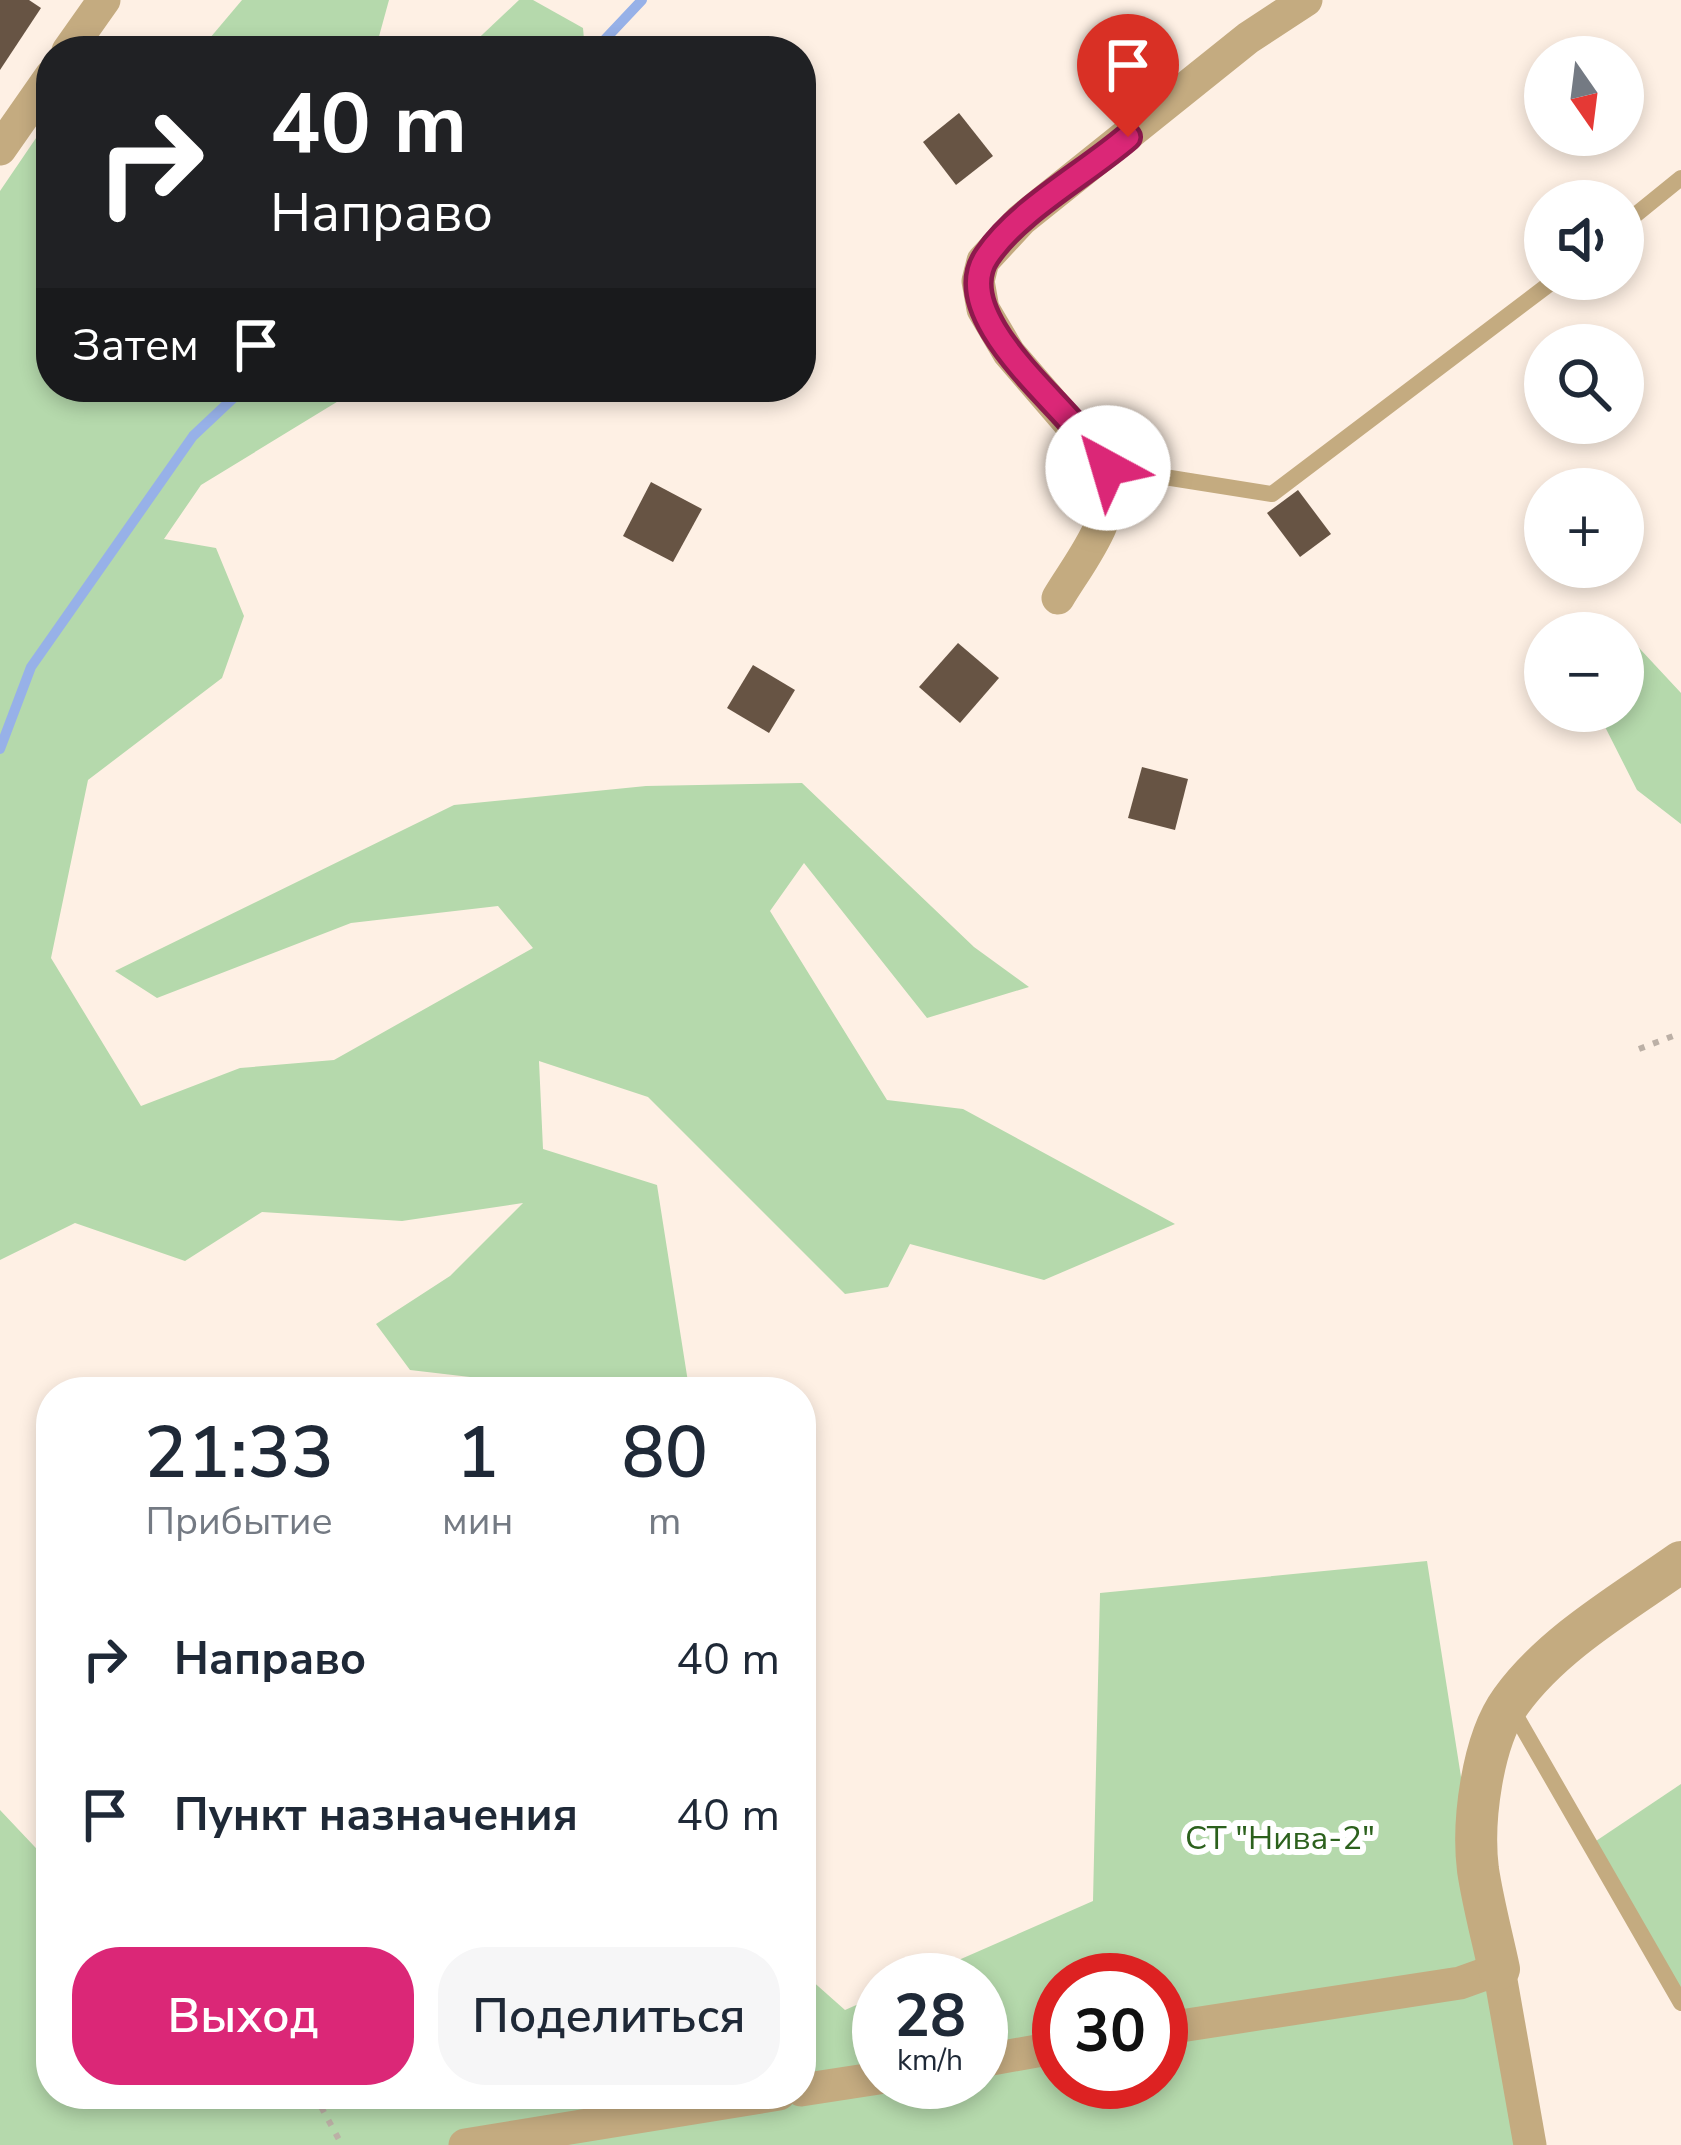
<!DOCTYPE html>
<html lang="ru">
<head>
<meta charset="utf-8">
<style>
  :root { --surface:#fff; --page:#f6f6f7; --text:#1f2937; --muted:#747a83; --accent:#db2777 }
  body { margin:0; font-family:"Nunito Sans",sans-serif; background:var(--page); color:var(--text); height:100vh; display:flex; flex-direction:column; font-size:45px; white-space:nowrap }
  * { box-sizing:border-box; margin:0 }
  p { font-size:39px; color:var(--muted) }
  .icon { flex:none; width:66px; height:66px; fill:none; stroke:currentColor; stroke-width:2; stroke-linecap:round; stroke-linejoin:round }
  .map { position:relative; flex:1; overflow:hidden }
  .panel { position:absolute; left:36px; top:1377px; width:780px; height:732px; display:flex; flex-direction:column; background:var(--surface); border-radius:48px; box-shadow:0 6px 18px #0003 }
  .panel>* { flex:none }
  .guide { position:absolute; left:36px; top:36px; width:780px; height:366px; border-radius:48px; box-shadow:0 6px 18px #0003; background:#202124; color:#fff; overflow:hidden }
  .needle { width:78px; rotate:166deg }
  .fabs { position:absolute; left:1524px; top:36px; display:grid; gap:24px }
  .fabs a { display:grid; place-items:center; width:120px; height:120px; border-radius:50%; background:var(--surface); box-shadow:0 6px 18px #0003; font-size:60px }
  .speed { position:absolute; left:852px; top:1953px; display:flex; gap:24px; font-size:60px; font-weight:700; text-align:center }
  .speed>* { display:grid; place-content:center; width:156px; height:156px; border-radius:50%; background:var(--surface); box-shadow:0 6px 18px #0003; line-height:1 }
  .speed small { font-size:30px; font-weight:400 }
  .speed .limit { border:18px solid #d22; background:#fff; color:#111 }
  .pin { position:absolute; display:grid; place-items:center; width:102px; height:102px; color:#fff; margin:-123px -51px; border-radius:50% 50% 50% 0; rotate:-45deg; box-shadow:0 0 12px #0007 }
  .pin .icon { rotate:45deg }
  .me { position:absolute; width:132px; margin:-66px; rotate:321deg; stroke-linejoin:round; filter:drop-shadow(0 0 9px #0008) }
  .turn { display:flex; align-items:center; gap:42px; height:252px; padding:0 36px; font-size:54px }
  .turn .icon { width:156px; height:156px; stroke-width:2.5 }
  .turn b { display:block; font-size:84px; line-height:102px }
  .then { display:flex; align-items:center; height:114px; padding:0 36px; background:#0003; gap:24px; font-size:45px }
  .eta { display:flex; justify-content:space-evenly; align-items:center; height:204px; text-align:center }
  .eta b { font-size:72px; font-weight:600; line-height:84px }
  .cta { display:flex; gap:24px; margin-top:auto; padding:24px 36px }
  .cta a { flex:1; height:138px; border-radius:48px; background:var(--accent); color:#fff; font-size:48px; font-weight:600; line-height:138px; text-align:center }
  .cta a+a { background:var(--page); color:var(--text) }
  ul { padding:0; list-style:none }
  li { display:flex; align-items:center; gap:36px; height:156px; padding:0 36px }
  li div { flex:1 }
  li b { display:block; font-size:45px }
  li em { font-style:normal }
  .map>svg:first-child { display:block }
  .green { fill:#b5d9ac; fill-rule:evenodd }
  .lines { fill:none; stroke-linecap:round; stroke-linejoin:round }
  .stream { stroke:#97b1e8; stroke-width:10 }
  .building { fill:#675444 }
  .path { stroke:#bcb0a6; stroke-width:6; stroke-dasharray:6 9; stroke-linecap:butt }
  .service { stroke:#c4ab80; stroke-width:16 }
  .minor { stroke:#c4ab80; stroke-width:33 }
  .tertiary { stroke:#c4ab80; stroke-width:42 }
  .route-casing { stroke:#8e194d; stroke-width:30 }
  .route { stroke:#db2777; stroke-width:21 }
  .labels { text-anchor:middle; stroke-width:12; stroke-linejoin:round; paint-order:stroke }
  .park-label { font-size:33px; fill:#2c611d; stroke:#fff }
</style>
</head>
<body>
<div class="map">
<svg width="1681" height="2145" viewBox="0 0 1681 2145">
  <rect width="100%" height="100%" fill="#fef0e4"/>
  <g class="green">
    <polygon points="242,0 389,0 375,51 199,51"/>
    <polygon points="519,0 533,0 583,28 585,51 465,51"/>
    <polygon points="51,116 51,387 351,387 345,397 201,485 164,539 216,548 244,616 222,678 88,780 51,958 141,1106 240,1068 334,1060 533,948 498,906 351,923 157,998 115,971 454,805 646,786 802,783 974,947 1029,987 927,1018 804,863 770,911 887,1100 963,1109 1175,1224 1044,1280 910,1244 888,1287 845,1294 648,1097 539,1061 543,1149 657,1185 688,1382 669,1392 500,1392 487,1379 410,1370 376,1324 450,1276 523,1203 402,1221 262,1212 185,1261 75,1223 0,1260 0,191"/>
    <polygon points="1627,635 1681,693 1681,824 1637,790 1597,711 1623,711 1623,643"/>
    <path d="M1427 1561 1519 2145H0V1810L51 1864V2094H801V1971L845 2010 879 1995V2082H981V1980H913L1093 1901 1100 1593ZM1059 1980H1161V2082H1059Z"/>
    <polygon points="1681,1784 1681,2007 1590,1845"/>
  </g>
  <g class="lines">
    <g class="stream">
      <polyline points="594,51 642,0"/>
      <polyline points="0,749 31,667 193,436 245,387"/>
    </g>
  </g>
  <g class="building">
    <polygon points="0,0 29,0 41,8 0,70"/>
    <polygon points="959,113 993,156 956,185 923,142"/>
    <polygon points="651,482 702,509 673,562 623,536"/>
    <polygon points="1298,490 1331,534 1300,557 1267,513"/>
    <polygon points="958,643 999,678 960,723 919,687"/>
    <polygon points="753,665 795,690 769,733 727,708"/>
    <polygon points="1142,767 1188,779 1175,830 1128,818"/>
  </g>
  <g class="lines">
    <g class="path">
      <polyline points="1639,1049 1681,1033"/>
      <polyline points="314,2094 342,2145"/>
    </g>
    <g class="service">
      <polyline points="1623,225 1681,178"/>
      <polyline points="1108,468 1272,494 1556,279"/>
      <polyline points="1512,1709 1681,2003"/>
    </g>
    <g class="minor">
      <polyline points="68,51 104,0"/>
      <polyline points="0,149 51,76"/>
      <path d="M1058 598C1082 558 1118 517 1108 468L1009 353 983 309 978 281 983 261 1021 220 1248 38 1306 0"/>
      <polyline points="1161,2029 1460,1983 1499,1969 1530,2145"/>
      <polyline points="981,2061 1059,2047"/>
      <polyline points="801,2090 879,2078"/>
      <polyline points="465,2145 779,2094"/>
    </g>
    <path class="tertiary" d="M1499 1969C1492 1936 1483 1903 1478 1870 1472 1822 1482 1741 1511 1701 1553 1643 1623 1603 1681 1562"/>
  </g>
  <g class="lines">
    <g class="route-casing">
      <path id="route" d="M1108 468C1097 454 1086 439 1074 425 1043 388 950 309 987 256 1018 210 1085 174 1128 137"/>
    </g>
    <use href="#route" class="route"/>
  </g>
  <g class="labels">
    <g class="park-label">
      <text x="1280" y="1849">СТ "Нива-2"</text>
    </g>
  </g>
</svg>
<div class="fabs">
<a><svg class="needle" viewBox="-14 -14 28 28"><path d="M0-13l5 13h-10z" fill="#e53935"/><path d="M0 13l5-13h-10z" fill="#747a83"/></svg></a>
<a><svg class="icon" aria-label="sound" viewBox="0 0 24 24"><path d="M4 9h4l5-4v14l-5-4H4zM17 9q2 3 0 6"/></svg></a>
<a><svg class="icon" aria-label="search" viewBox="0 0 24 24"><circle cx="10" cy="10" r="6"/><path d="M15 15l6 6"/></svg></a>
<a>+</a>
<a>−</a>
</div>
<div class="speed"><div>28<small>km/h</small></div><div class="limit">30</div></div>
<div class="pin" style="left:1128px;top:137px;background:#d93025"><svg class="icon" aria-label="arrive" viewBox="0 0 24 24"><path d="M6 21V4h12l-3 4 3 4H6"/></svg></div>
<svg class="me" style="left:1108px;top:468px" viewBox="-20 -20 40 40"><circle r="19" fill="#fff"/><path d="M0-13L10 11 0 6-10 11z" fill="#db2777"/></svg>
<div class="guide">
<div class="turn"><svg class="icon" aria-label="right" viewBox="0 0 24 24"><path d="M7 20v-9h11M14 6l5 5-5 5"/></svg><div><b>40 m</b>Направо</div></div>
<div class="then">Затем<svg class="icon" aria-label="arrive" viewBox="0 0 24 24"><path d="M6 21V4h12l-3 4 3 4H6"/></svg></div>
</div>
<section class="panel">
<div class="eta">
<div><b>21:33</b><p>Прибытие</p></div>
<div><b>1</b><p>мин</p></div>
<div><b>80</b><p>m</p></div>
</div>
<ul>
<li><svg class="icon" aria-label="right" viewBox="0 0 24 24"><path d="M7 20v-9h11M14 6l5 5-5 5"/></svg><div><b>Направо</b></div><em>40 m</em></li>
<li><svg class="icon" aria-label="arrive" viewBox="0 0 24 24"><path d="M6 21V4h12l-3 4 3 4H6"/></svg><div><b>Пункт назначения</b></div><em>40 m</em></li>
</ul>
<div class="cta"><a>Выход</a><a>Поделиться</a></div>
</section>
</div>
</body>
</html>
